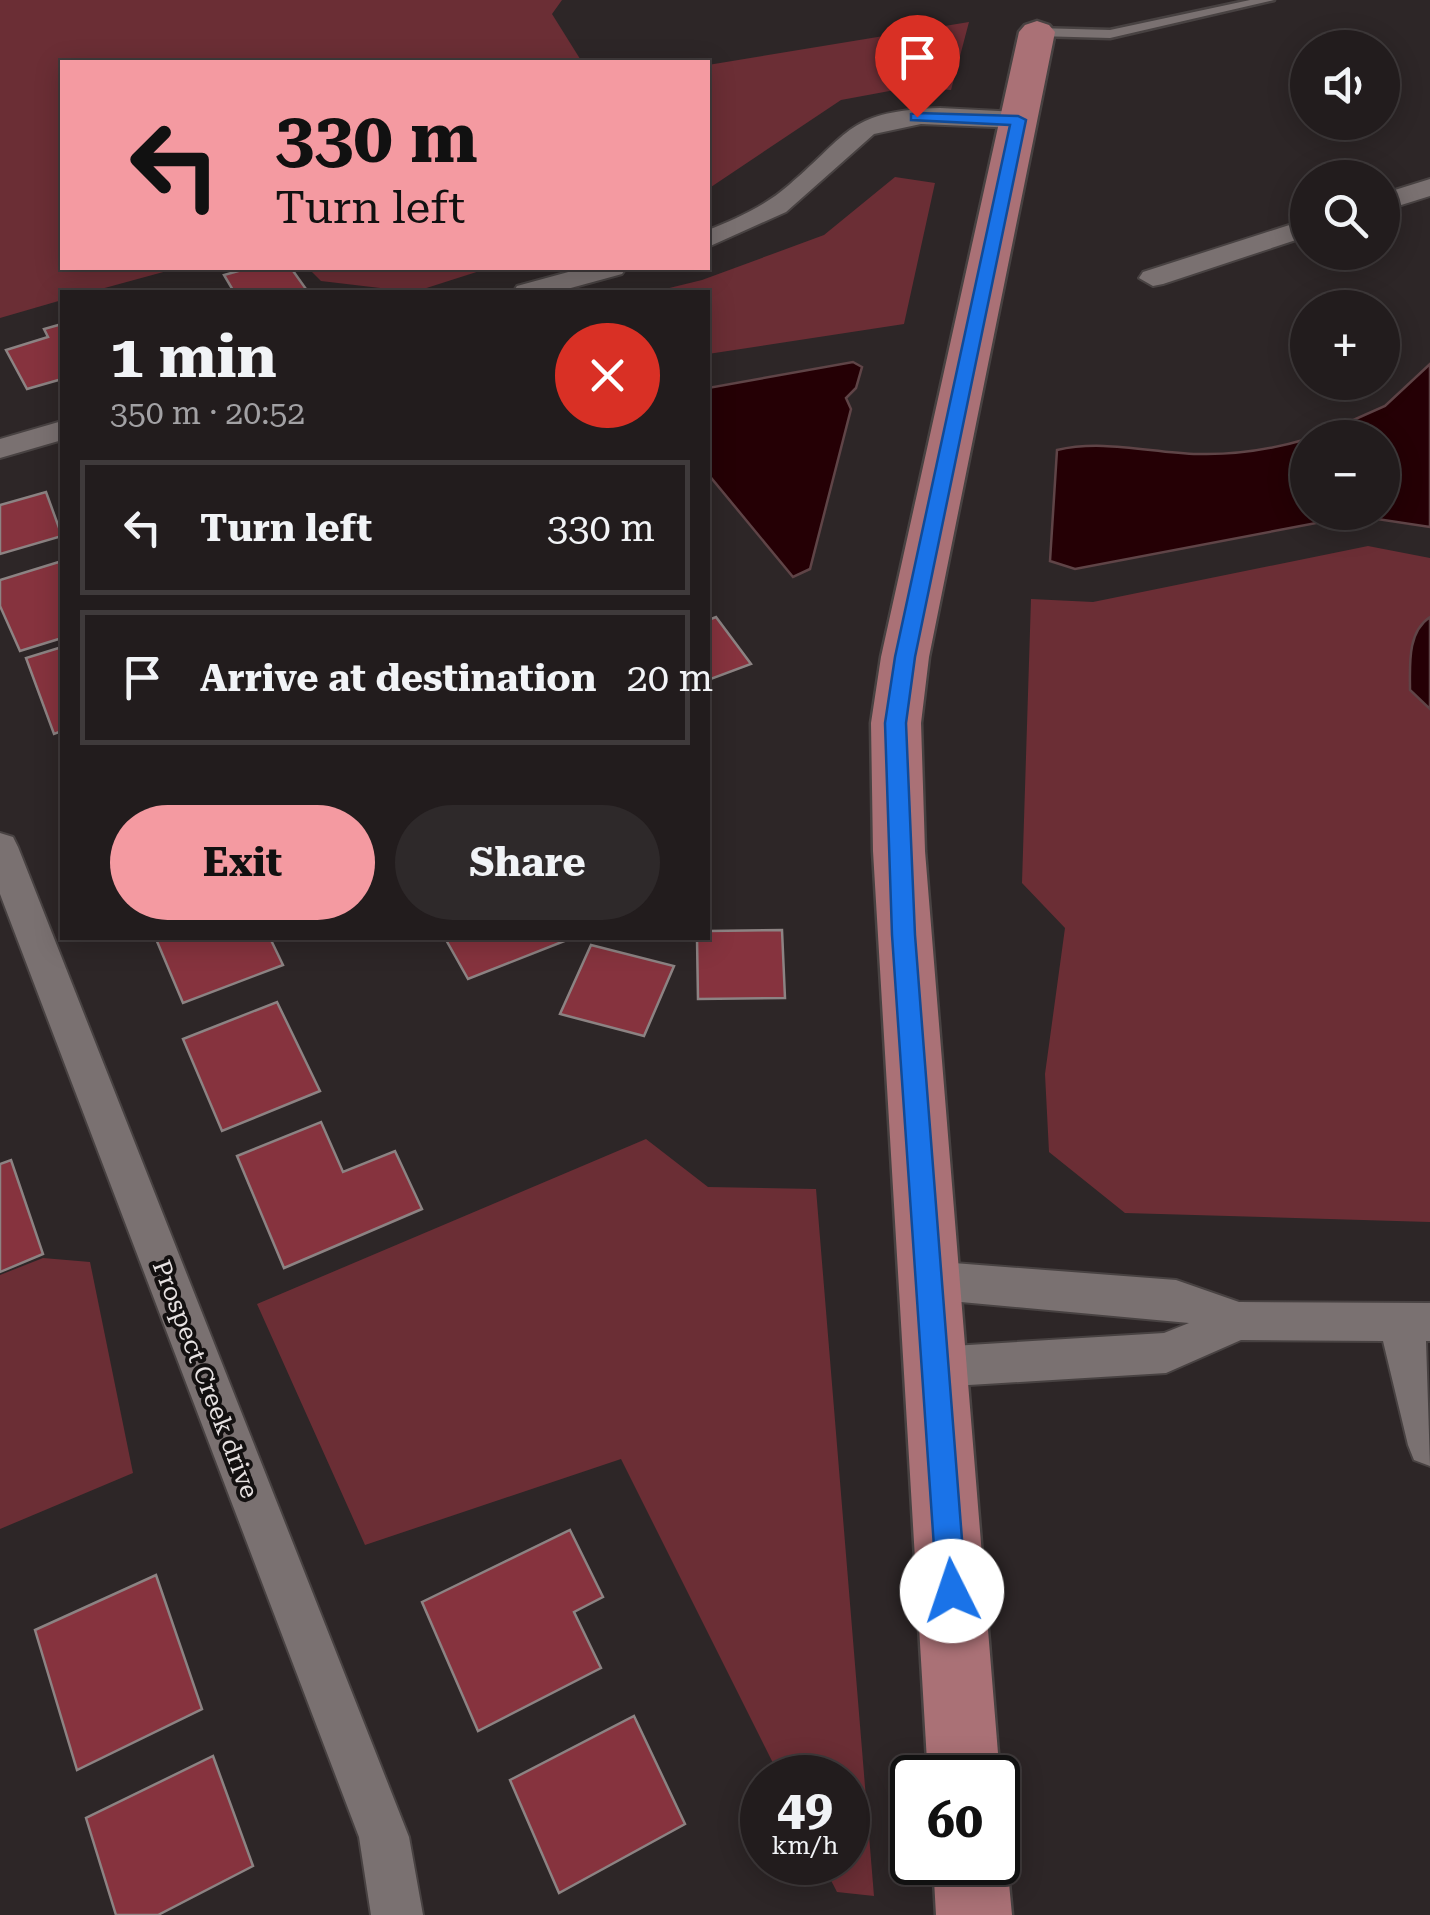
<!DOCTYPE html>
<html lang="en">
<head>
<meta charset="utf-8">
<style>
  :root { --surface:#221c1d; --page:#2e292a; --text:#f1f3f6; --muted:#a2a1a4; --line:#3f3a3b; --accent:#f49aa1 }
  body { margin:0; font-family:"Roboto Serif",serif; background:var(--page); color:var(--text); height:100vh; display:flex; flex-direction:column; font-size:38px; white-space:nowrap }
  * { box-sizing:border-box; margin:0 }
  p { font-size:32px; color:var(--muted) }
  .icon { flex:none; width:55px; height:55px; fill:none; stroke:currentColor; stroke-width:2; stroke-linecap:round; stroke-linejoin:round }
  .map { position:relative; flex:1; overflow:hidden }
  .side { position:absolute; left:60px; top:290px; width:650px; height:650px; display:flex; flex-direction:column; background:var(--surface); border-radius:0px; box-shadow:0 5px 25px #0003,0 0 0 2px var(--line) }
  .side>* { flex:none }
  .banner { position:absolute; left:60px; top:60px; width:650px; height:210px; border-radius:0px; box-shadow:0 5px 25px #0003,0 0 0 2px var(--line); background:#f49aa1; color:#111; overflow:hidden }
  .buttons { position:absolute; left:1290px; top:30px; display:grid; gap:20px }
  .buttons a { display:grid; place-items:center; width:110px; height:110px; border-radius:50%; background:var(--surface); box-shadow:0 5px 25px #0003,0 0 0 2px var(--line); font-size:50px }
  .speed { position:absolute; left:740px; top:1755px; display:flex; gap:20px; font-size:50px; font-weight:700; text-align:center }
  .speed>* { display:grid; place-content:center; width:130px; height:130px; border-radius:50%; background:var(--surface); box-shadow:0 5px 25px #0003,0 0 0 2px var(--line); line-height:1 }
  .speed small { font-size:25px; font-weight:400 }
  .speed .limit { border:5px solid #111; border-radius:15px; background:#fff; color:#111 }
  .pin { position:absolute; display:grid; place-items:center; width:85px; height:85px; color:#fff; margin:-102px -42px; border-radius:50% 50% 50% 0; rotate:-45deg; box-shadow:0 0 10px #0007 }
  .pin .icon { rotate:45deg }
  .me { position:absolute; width:110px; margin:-55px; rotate:356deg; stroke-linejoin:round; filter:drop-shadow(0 0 8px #0008) }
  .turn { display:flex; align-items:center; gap:35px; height:210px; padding:0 50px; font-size:45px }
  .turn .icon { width:130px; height:130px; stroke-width:2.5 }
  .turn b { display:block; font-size:70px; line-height:85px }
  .round { display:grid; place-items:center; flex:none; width:105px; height:105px; border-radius:52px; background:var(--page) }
  .overview { display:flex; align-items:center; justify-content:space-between; height:170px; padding:0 50px }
  h1 { font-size:60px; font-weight:700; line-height:75px }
  .cta { display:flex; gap:20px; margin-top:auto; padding:20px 50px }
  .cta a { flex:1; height:115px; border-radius:60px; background:var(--accent); color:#111; font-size:40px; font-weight:700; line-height:115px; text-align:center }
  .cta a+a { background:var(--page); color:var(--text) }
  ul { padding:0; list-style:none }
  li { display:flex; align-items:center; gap:30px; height:135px; margin:0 20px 15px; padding:0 30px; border:5px solid var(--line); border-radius:0px }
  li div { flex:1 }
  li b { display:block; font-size:38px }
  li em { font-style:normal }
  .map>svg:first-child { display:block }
  .green { fill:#6b2e35 }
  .water { fill:#250005; stroke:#5f4447; stroke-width:2.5 }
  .building { fill:#86333e; stroke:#8c8383; stroke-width:2.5 }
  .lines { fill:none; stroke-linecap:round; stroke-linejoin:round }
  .service-casing { stroke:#484242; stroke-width:5 }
  .minor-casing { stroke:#484242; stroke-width:4 }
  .primary-casing { stroke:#484242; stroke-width:5 }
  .service { fill:#7a7171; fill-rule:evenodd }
  .minor { fill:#7a7171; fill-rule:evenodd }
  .primary { fill:#aa7176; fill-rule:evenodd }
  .route { fill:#1a73e8; stroke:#114b97; stroke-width:2.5 }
  .labels { text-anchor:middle; stroke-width:8; stroke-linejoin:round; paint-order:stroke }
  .street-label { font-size:25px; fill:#e7e2e2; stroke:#131010 }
</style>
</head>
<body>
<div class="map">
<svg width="1430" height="1915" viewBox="0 0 1430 1915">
  <rect width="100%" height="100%" fill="#2d2627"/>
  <g class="green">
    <polygon points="0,0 562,0 552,14 582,62 62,62 62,268 178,268 90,292 62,292 62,300 0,318"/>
    <polygon points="969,22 951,90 911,87 841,100 708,189 708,65"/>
    <polygon points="895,177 935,183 904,324 708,354 708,292 653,292 702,280 824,235"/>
    <polygon points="308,268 489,268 414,292 321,281"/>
    <path d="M1368 546 1430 558V617C1407 632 1410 664 1410 689L1430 709V1222L1125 1213 1049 1152 1045 1074 1065 928 1022 883 1031 599 1093 602Z"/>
    <polygon points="646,1139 708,1187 816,1189 874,1896 837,1892 822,1863 848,1862 848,1778 780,1777 621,1459 365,1545 257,1304"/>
    <polygon points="43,1258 90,1262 133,1473 0,1529 0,1275"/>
  </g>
  <g class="water">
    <polygon points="853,362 862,367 856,388 846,398 851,409 810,569 793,577 708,474 708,388"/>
    <path d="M1430 364V527L1364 517 1332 520 1075 569 1050 561 1057 450C1103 439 1152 453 1198 454 1234 455 1273 449 1307 439L1308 512H1382V438L1315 437 1385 406Z"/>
    <path d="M1430 617V709L1410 690C1410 665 1407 632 1430 617Z"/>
  </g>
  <g class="building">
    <polygon points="249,268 291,268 306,289 234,292 224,275"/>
    <polygon points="62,324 62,379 27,389 6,350 48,337 44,329"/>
    <polygon points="46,492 62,536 0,554 0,505"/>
    <polygon points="62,561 62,638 20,651 0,606 0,580"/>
    <polygon points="716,617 751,664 708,680 708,620"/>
    <polygon points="62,647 62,731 54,734 26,658"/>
    <polygon points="782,930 785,998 698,999 697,938 708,938 708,931"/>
    <polygon points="270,938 283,965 183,1003 156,939"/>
    <polygon points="445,938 572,938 468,979"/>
    <polygon points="591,945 674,966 644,1036 560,1014"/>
    <polygon points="277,1002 320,1091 222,1131 183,1039"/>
    <polygon points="321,1122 343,1172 395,1151 422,1209 284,1268 237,1156"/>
    <polygon points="11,1160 43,1254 0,1272 0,1164"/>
    <polygon points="570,1530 603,1597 574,1612 601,1668 478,1731 422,1602"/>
    <polygon points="156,1575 202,1709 77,1770 35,1630"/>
    <polygon points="634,1716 685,1824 559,1893 510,1780"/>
    <polygon points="213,1756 253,1866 158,1915 116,1915 86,1818"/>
  </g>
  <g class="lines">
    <g class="service-casing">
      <polygon id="service" points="1250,0 1274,0 1110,38 1037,36 1031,32 1037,28 1110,30"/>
    </g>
    <g class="minor-casing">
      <g id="minor">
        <path d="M940 108 1018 112 1031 120 1018 128 921 124 874 134 786 212 708 247V230C736 219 765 206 789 185 851 132 848 111 940 108Z"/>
        <polygon points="1430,179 1430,196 1382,211 1382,194"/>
        <polygon points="1308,219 1308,236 1163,284 1153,286 1139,278 1143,272"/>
        <polygon points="583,268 626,268 622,274 556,292 513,292 517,286"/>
        <polygon points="62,421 62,440 0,458 0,439"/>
        <polygon points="0,833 13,837 18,847 409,1837 423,1915 371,1915 359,1837 0,894"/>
        <polygon points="928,1261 1176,1280 1239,1302 1430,1303 1430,1341 1426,1341 1430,1466 1414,1460 1408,1445 1383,1341 1241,1340 1166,1373 936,1387 921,1381 914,1367 921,1353 936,1347 1164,1333 1189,1323 928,1299 913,1293 907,1280 913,1267"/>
      </g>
    </g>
    <g class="primary-casing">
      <g id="primary">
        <polygon points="1037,21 1049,25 1055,32 929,657 921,723 925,851 1000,1778 998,1785 998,1778 928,1778 873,851 871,723 881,657 1019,32 1025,25"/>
        <polygon points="998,1839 1007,1862 1012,1915 936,1915 933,1862 998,1862"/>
      </g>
    </g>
    <use href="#service" class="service"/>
    <use href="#minor" class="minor"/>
    <use href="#primary" class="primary"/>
  </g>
  <polygon class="route" points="917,113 1018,116 1026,120 915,657 906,723 915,935 966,1591 962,1601 952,1605 941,1601 937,1591 892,935 885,723 895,657 1010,125 911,120 911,114"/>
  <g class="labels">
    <g class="street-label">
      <text transform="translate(206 1379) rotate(69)" y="9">Prospect Creek drive</text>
    </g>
  </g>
</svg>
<div class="buttons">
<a><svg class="icon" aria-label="sound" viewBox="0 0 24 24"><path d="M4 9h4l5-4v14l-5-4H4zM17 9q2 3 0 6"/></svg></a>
<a><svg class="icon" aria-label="search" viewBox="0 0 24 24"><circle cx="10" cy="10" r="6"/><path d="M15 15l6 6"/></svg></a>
<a>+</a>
<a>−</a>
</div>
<div class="speed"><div>49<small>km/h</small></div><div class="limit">60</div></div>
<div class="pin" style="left:917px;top:117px;background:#d93025"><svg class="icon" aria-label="arrive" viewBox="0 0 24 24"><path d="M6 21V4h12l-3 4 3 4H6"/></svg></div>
<svg class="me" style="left:952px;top:1591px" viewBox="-20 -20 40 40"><circle r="19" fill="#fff"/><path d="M0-13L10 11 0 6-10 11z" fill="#1a73e8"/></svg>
<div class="banner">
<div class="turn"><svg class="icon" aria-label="left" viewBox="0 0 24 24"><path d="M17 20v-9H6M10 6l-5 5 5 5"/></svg><div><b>330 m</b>Turn left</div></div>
</div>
<section class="side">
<div class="overview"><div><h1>1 min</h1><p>350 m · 20:52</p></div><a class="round" style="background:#d93025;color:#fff"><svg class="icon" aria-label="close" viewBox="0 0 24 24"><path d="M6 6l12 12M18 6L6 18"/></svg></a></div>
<ul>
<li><svg class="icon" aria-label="left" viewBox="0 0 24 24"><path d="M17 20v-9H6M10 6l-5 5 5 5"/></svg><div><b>Turn left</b></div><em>330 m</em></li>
<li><svg class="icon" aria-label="arrive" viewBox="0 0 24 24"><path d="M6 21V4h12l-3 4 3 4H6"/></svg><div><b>Arrive at destination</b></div><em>20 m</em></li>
</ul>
<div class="cta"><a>Exit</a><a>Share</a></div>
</section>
</div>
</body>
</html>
